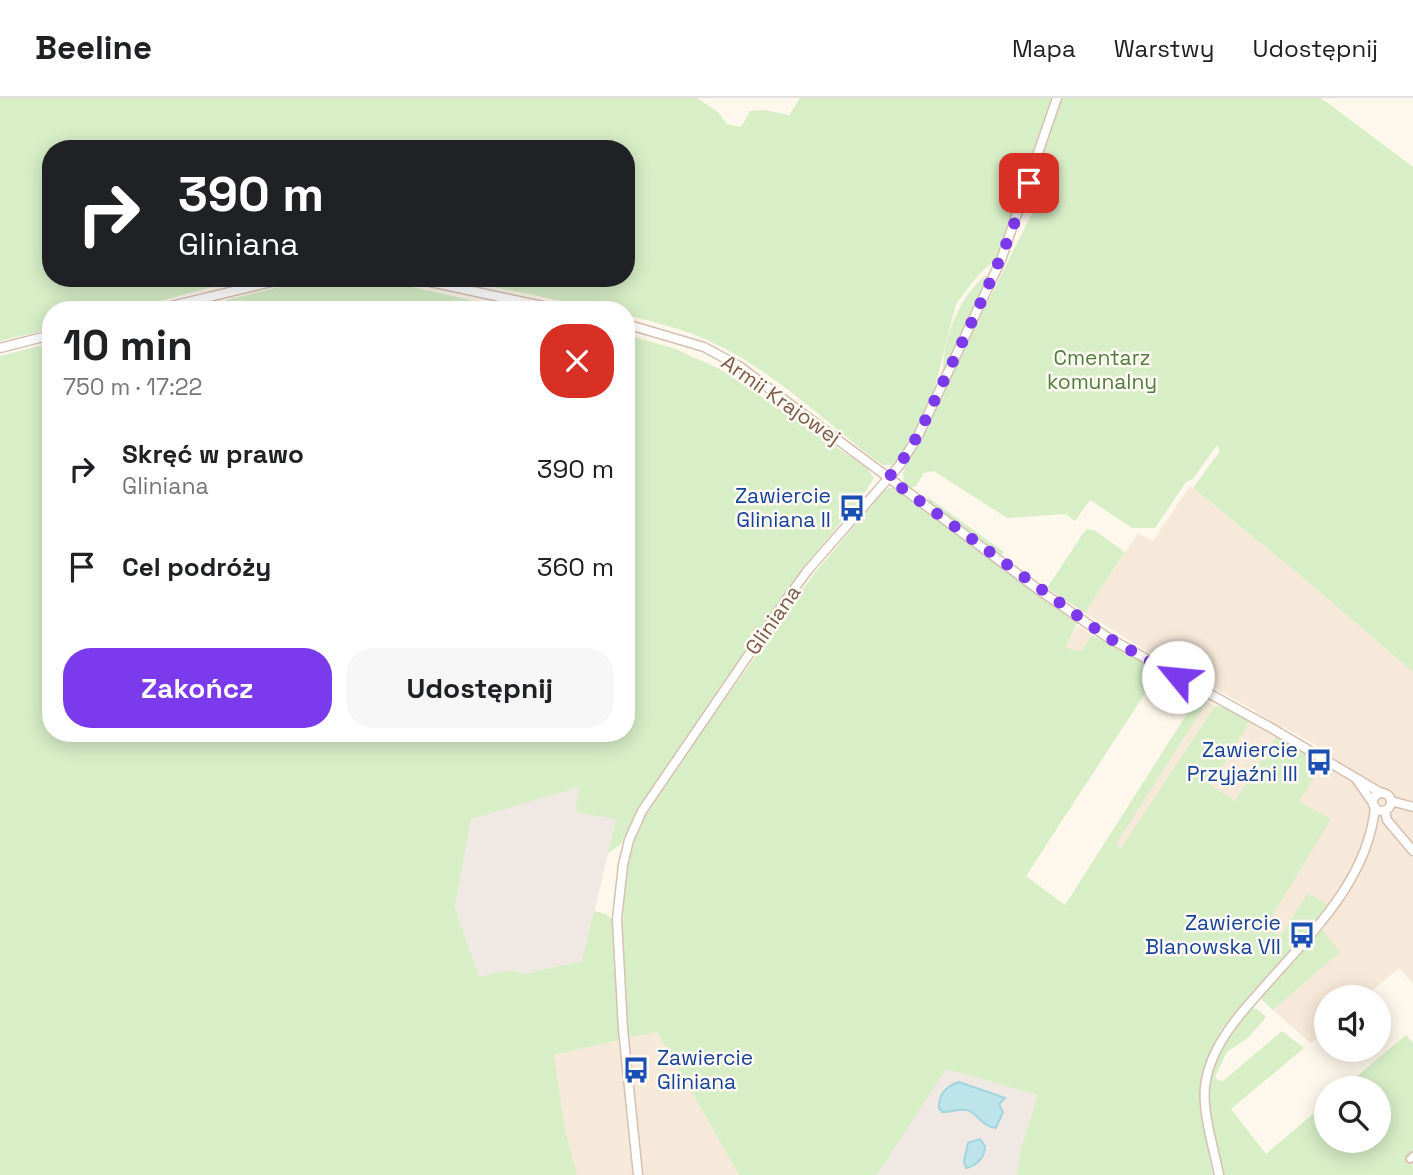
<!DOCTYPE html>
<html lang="pl">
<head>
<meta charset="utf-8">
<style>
  :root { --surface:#fff; --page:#f6f6f6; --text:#202124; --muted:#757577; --line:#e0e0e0; --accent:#7c3aed }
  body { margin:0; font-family:"Space Grotesk",sans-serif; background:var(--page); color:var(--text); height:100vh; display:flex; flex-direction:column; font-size:26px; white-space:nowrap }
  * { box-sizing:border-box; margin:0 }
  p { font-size:23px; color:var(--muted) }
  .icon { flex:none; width:38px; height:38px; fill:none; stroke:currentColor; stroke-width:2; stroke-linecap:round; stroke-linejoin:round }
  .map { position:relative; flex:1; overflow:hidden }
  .side { position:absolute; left:42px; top:203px; width:593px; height:441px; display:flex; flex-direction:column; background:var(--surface); border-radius:28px; box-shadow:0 4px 18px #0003 }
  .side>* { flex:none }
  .hud { position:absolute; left:42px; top:42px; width:593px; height:147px; border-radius:28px; box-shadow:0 4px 18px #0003; background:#202124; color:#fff; overflow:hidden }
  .tools { position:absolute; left:1314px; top:887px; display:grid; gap:14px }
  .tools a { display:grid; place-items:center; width:77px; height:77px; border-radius:50%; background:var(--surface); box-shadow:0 4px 18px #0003; font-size:35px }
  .pin { position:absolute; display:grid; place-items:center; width:60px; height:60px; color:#fff; margin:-30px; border-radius:14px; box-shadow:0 4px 10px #0006 }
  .me { position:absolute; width:77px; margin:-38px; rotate:298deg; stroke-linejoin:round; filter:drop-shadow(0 0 5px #0008) }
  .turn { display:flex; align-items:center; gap:24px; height:147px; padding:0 21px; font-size:32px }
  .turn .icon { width:91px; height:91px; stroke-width:2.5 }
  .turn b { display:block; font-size:49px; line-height:60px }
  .round { display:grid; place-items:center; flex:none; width:74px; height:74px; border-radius:28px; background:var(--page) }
  .headline { display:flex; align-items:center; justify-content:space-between; height:119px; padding:0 21px }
  h1 { font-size:42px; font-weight:700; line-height:52px }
  .primary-button { display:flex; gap:14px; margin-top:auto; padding:14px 21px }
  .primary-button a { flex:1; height:80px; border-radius:28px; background:var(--accent); color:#fff; font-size:28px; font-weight:700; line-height:80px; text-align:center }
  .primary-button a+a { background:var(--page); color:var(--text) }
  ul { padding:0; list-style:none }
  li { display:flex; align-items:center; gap:21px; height:98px; padding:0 21px }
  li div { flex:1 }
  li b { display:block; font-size:26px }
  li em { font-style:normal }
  header { display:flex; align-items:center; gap:42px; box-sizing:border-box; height:98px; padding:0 35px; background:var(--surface); border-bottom:2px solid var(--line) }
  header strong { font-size:33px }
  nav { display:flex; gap:38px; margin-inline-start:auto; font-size:24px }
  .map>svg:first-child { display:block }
  .residential { fill:#f6e9d9 }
  .industrial { fill:#f0e9e3 }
  .green { fill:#d7eec7; fill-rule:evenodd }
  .water { fill:#bde4ea; stroke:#a2d4dd; stroke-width:2 }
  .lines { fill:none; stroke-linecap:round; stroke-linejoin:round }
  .minor-casing { stroke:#d5c0b1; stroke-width:10 }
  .tertiary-casing { stroke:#d5c0b1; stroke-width:11 }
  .minor { stroke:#fff; stroke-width:6 }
  .tertiary { stroke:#fff; stroke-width:8 }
  .route { stroke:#7c3aed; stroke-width:12; stroke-dasharray:0 21.6 }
  .labels { text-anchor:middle; stroke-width:5; stroke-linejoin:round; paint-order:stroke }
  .park-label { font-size:21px; fill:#517d3e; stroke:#fffaf3 }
  .street-label { font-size:21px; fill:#7c5c4b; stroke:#fffaf3 }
  .transit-label { font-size:21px; fill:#164399; stroke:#fffaf3; text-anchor:end }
</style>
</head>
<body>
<header>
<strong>Beeline</strong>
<nav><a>Mapa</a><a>Warstwy</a><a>Udostępnij</a></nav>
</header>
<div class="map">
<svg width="1413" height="1077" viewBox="0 0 1413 1077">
  <rect width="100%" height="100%" fill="#fef7eb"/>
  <g class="residential">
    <polygon points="1190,388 1307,483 1413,574 1413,885 1399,870 1364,899 1326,900 1326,931 1311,945 1273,912 1339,854 1320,829 1335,811 1308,795 1280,838 1266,828 1330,721 1298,704 1329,654 1283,629 1235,703 1210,687 1256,613 1160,561 1085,515 1138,435 1153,443"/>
    <polygon points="1078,528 1092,537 1081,553 1064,550"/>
    <polygon points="1207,604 1215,608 1122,750 1115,746"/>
    <polygon points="657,934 739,1077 577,1077 565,1031 554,957"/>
  </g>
  <g class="industrial">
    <polygon points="580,688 616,721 583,863 524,876 517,873 506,873 479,880 455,809 471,720"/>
    <polygon points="945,970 1038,997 1020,1053 1017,1077 877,1077"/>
  </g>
  <g class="green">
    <path d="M0 0H697L718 14 727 26 741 29 750 13 765 12 789 17 800 0H1053L996 161 979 176 956 206 935 289 914 339 897 365 892 367H884L874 361C822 321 770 270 709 243 683 231 654 224 627 217L626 212H604L452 180H626V51H51V180H245L127 212H51V231L0 243Z"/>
    <polygon points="1061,0 1321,0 1413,69 1413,574 1307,483 1193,390 1220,353 1217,347 1193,381 1186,384 1155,430 1132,430 1090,402 1075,423 1066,416 1007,420 934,373 924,375 916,388 911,390 904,385 903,376 905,370 1033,113 1027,106"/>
    <path d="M987 177V183L946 269 943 271C943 241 961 194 987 177Z"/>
    <polygon points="350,184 402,187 516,212 188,212 279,189"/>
    <path d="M627 237 673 250 720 271 866 369 874 380 861 400 808 464 683 644 640 711 630 734 620 747 608 755 616 721 575 714 579 689 471 721 455 809 479 879C494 876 509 869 524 876L582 863 594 813 606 816 613 822 620 942 554 957 565 1031 577 1077H0V258L51 245V635H626Z"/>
    <path d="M889 390H893L1078 524 1065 550 1081 553 1092 537 1206 599 1207 604 1116 746 1121 750 1215 608 1223 609 1250 623 1211 687 1235 703 1277 637 1322 665 1299 704 1331 721 1266 828 1280 838 1308 795 1329 807 1220 933 1205 972 1201 993 1213 1077H1017L1020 1053 1038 997 946 971 877 1077H739L657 934 628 940C625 881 616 798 634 742 638 732 643 722 647 712L813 477 875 404 881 395ZM1157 577 1197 600 1065 807 1026 778Z"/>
    <polygon points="929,400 1004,454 1001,458 927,403"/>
    <polygon points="1086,431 1094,432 1125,454 1085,515 1047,490"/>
    <polygon points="1320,829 1340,854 1273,912 1262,902 1262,898"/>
    <path d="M1250 910 1257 911 1266 919 1249 939 1227 954 1215 979 1217 982 1223 983 1282 933 1304 950 1231 1011 1266 1056 1326 1005V1043H1379V990H1343L1406 937 1413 945V1054L1406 1060 1413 1068V1077H1223C1210 1022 1197 986 1231 936 1237 927 1243 917 1250 910Z"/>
  </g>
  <g class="water">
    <path d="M959 984 1005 1000 999 1006 1003 1014 996 1030C980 1028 978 1014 966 1012 958 1011 950 1014 942 1014L939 1010C938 997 946 988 959 984Z"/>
    <path d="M980 1041 985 1048C985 1059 977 1068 966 1070L964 1063 968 1045Z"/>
  </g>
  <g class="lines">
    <g class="minor-casing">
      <polyline id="minor" points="1410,1061 1413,1058"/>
    </g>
    <g class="tertiary-casing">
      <g id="tertiary">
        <polyline points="412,180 561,212"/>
        <polyline points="155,212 288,180"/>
        <polyline points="626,226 704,249 739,268 1039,492 1107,539 1273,631 1381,695"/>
        <polyline points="0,250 51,237"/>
        <polyline points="1357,682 1373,705"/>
        <circle cx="1382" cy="704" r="9"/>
        <polyline points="1391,703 1413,709"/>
        <polyline points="1385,713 1387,722 1413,753"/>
        <polyline points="638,1077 623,931 617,821 623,767 629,742 642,713 786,502 808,472 899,368 917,340 1001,162 1057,0"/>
        <path d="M1219 1077C1214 1050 1200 1009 1206 982 1212 949 1236 920 1258 896 1305 841 1368 785 1375 709"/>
      </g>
    </g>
    <use href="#minor" class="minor"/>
    <use href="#tertiary" class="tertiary"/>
  </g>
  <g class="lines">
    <path class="route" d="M1029 85C1006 153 975 218 944 282 928 316 914 352 888 380L1107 539 1178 579"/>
  </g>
  <defs>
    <g id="bus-bare" transform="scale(2.1)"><path d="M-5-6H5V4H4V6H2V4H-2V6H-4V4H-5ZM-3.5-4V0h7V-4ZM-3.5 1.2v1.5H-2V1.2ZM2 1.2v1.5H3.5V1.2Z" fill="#1a4fb4" stroke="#fffaf3" stroke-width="2.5" paint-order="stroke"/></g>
  </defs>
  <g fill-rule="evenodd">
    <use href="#bus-bare" x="852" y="410"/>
    <use href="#bus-bare" x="1319" y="664"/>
    <use href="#bus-bare" x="1302" y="837"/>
    <use href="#bus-bare" x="636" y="972"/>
  </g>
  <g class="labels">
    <g class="park-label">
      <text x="1102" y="267">Cmentarz<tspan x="1102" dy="24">komunalny</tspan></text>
    </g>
    <g class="street-label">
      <text transform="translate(781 302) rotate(35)" y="7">Armii Krajowej</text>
      <text transform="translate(773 522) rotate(-55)" y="7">Gliniana</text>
    </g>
    <g class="transit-label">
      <text x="831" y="405">Zawiercie<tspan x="831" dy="24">Gliniana II</tspan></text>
      <text x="1298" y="659">Zawiercie<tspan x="1298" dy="24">Przyjaźni III</tspan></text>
      <text x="1281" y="832">Zawiercie<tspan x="1281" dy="24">Blanowska VII</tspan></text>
      <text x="657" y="967" text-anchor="start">Zawiercie<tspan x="657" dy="24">Gliniana</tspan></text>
    </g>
  </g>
</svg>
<div class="tools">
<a><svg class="icon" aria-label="sound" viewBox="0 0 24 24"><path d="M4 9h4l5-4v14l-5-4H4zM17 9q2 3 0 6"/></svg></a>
<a><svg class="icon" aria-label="search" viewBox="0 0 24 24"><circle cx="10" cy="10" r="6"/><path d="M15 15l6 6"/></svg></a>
</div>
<div class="pin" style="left:1029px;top:85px;background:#d93025"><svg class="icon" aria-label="arrive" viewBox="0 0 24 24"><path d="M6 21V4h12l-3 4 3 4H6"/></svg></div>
<svg class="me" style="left:1178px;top:579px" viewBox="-20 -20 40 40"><circle r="19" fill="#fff"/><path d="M0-13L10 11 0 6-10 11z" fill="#7c3aed"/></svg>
<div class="hud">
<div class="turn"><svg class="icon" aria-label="right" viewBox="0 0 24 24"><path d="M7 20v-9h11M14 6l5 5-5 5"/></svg><div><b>390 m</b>Gliniana</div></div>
</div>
<section class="side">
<div class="headline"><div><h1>10 min</h1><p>750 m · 17:22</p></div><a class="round" style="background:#d93025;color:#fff"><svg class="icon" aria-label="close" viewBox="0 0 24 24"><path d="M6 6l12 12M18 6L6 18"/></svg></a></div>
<ul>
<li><svg class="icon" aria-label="right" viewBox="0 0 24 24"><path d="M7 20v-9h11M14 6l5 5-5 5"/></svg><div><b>Skręć w prawo</b><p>Gliniana</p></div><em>390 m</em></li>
<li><svg class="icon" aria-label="arrive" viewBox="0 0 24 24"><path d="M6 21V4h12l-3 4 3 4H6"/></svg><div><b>Cel podróży</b></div><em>360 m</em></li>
</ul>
<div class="primary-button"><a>Zakończ</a><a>Udostępnij</a></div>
</section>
</div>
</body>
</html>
